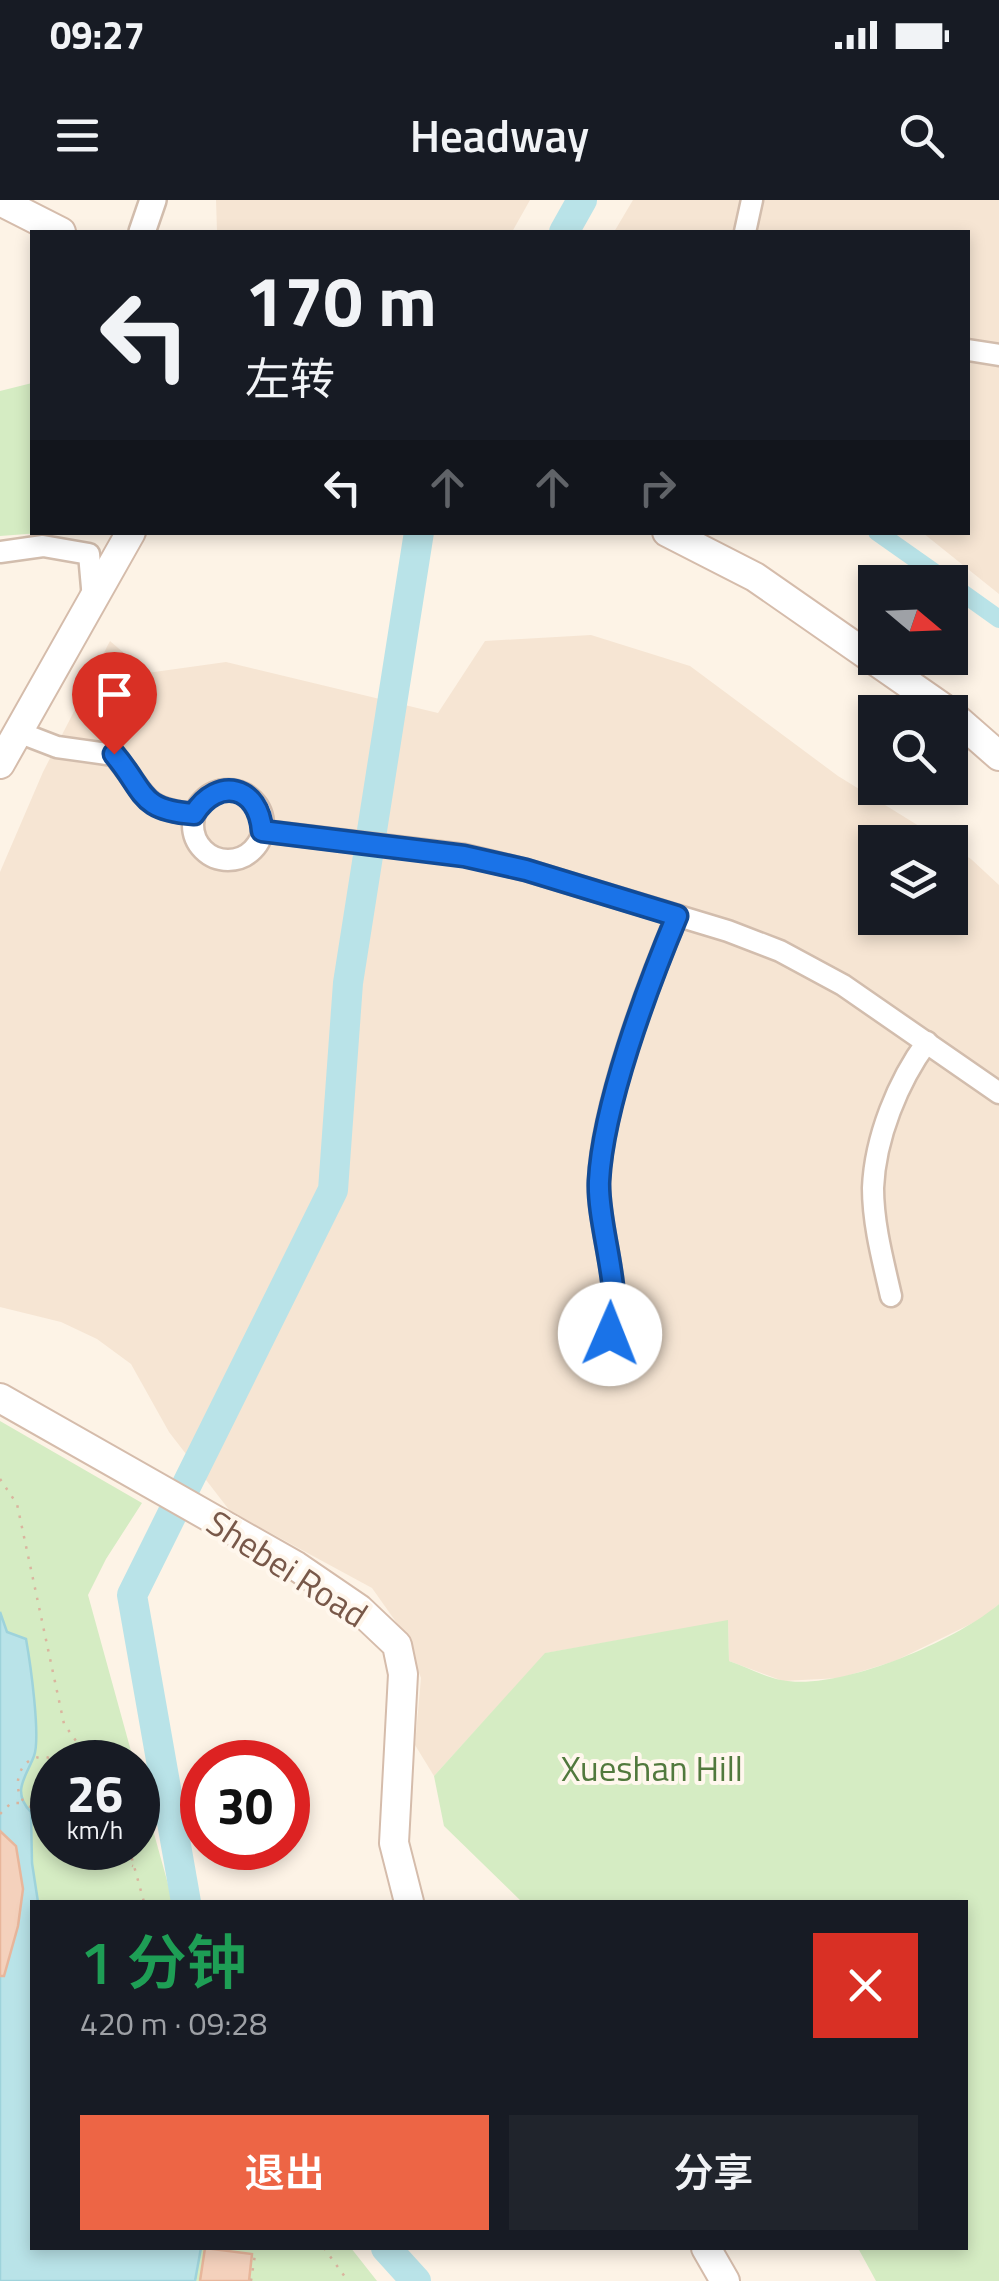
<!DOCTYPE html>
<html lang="zh">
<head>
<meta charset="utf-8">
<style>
  :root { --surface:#171b24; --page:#20242c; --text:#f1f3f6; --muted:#9ea1a6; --accent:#ed6545 }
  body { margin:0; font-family:"Titillium Web","Noto Sans SC",sans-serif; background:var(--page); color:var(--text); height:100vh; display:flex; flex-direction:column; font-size:38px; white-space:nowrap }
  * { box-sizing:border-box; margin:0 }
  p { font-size:32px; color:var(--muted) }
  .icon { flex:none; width:55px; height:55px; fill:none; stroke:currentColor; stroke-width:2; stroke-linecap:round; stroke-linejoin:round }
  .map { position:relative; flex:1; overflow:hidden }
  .sheet { position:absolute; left:30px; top:1700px; width:938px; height:350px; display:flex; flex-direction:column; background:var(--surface); border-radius:0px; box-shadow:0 5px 15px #0003 }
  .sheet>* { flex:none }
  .hud { position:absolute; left:30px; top:30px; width:940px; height:305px; border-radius:0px; box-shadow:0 5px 15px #0003; background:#171b24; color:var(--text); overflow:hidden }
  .needle { width:65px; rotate:109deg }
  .fabs { position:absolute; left:858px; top:365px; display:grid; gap:20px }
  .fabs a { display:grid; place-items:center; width:110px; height:110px; border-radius:0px; background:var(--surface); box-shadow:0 5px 15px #0003; font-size:50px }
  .speed { position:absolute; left:30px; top:1540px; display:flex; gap:20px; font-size:50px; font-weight:700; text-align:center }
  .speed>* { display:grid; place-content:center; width:130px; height:130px; border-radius:50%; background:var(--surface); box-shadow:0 5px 15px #0003; line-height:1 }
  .speed small { font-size:25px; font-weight:400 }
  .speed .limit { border:15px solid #d22; background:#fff; color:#111 }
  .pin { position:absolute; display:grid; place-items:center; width:85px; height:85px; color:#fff; margin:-102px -42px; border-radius:50% 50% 50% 0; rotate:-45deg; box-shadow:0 0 10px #0007 }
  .pin .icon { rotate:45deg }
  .me { position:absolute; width:110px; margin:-55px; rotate:1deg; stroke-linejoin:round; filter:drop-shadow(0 0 8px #0008) }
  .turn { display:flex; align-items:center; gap:35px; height:210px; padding:0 50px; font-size:45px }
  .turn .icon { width:130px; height:130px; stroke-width:2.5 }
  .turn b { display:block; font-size:70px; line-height:85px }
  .lanes { display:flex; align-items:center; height:95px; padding:0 50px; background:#0003; justify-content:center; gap:50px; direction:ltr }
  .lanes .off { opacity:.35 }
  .round { display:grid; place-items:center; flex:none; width:105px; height:105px; border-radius:0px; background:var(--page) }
  .summary { display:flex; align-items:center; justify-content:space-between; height:170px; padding:0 50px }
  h1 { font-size:60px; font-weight:600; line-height:75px; color:#1e9e55 }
  .button { display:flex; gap:20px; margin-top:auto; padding:20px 50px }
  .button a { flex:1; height:115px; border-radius:0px; background:var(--accent); color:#fff; font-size:40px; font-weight:600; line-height:115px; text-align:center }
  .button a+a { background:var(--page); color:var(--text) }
  .status { display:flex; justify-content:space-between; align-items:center; height:70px; padding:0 50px; background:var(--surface); direction:ltr }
  .status svg { height:28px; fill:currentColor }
  header { display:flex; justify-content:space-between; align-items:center; height:130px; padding:0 50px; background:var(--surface); font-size:45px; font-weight:600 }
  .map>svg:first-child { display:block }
  .residential { fill:#f6e5d3 }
  .green { fill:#d5ecc3 }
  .water { fill:#b9e3e8; stroke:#9ed3db; stroke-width:2.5 }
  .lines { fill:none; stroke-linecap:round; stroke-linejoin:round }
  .canal { stroke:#b9e3e8; stroke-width:18 }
  .river { stroke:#b9e3e8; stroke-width:30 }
  .building { fill:#f4d1bc; stroke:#e8b69b; stroke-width:2.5 }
  .minor-casing { stroke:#d2bdad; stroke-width:25 }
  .tertiary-casing { stroke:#d2bdad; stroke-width:30 }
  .secondary-casing { stroke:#d5bcab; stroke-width:32 }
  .path { stroke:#dab49e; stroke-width:2.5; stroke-dasharray:2.5 8; stroke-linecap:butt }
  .minor { stroke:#fff; stroke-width:20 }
  .tertiary { stroke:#fff; stroke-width:25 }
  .secondary { stroke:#fff; stroke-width:28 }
  .route-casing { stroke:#114b97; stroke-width:25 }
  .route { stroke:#1a73e8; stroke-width:18 }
  .labels { text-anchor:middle; stroke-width:8; stroke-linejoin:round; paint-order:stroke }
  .street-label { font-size:35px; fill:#785849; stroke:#fff7ed }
  .park-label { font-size:35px; fill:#51793d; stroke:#fff7ed }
</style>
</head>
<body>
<div class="status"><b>09:27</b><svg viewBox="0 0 49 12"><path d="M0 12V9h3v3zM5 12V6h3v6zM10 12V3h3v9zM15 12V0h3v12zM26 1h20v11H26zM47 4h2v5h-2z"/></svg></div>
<header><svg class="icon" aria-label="menu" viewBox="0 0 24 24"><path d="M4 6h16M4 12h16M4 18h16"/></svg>Headway<svg class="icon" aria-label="search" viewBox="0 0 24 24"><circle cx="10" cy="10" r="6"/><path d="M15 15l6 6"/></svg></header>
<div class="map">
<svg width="999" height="2081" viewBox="0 0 999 2081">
  <rect width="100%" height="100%" fill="#fdf3e6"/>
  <g class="residential">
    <polygon points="216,0 530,0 512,32 217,32"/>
    <polygon points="633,0 999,0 999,394 923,333 968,332 968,32 614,32"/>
    <polygon points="591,435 690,466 838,576 945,642 875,642 875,718 950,718 950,646 971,659 999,685 999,1404 983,1418 895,1461 840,1478 783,1481 729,1461 728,1421 546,1453 434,1576 415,1545 421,1478 406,1436 372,1388 230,1311 169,1232 131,1164 97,1139 61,1122 0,1107 0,672 43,572 110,441 147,473 226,462 438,513 485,441"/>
  </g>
  <g class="green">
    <polygon points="32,183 32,332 40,333 0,336 0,191"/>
    <polygon points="0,1221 142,1303 106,1359 88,1395 134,1562 52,1562 52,1648 138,1648 138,1576 173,1702 32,1702 32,2048 351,2048 377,2081 0,2081"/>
    <path d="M999 1404V2081H876L858 2048H965V1702H522L444 1626 434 1576 545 1453 728 1420 729 1461C746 1467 763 1476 781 1480 838 1492 956 1441 999 1404Z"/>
  </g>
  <path class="water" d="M0 1412 7 1432 26 1439C30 1461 41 1537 34 1556 26 1577 11 1592 31 1612L32 1663 38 1702H32V2048H201L195 2081H0Z"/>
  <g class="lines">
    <g class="canal">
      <polyline points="877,332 948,382"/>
      <polyline points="950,384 999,419"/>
    </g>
    <g class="river">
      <polyline points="564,32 582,0"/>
      <polyline points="186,1702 132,1395 333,990 348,783 419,332"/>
      <polyline points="386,2048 416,2081"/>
    </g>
  </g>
  <g class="building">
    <polygon points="0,1631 16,1646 23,1689 18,1726 4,1776 0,1776"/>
    <polygon points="205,2048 252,2054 249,2081 200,2081"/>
  </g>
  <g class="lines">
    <g class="minor-casing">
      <g id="minor">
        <polyline points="745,32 752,0"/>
        <polyline points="968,150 999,155"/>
        <polyline points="0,352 43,346 89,354 93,399"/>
        <path d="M18 532 57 547 114 555C146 591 138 609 194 614"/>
        <circle cx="228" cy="625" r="35"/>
        <polyline points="263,631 464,655 526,670 728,731 780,751 843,785 999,893"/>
        <path d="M891 1096C883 1061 873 1024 873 988 875 938 898 881 927 842"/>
        <path d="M611 1134C624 1094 597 1026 599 981 602 906 647 786 677 716"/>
      </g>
    </g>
    <g class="tertiary-casing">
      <polyline id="tertiary" points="142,32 153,0"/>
    </g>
    <g class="secondary-casing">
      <g id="secondary">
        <polyline points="0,1 61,32"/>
        <polyline points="667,332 755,377 949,512"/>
        <polyline points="950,513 999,556"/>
        <polyline points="0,564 131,332"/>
        <polyline points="0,1198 296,1366 359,1409 397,1445 403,1474 394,1643 409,1702"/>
        <polyline points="706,2048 725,2081"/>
      </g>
    </g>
    <g class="path">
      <polyline points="0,1279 17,1304 64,1524 91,1562"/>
      <path d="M52 1609C0 1619 11 1536 60 1562"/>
      <polyline points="0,1614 11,1603 24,1603"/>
      <polyline points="94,1648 133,1666"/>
      <polyline points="129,1648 144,1702"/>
      <polyline points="324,2048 348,2081"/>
      <polyline points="251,2081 256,2048"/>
    </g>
    <use href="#minor" class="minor"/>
    <use href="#tertiary" class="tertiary"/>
    <use href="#secondary" class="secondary"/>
  </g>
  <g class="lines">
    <g class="route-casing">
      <path id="route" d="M114 554C146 592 138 610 194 614 218 576 259 586 262 631L464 656 526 670 677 716C647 788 603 905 599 981 597 1026 624 1093 610 1134"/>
    </g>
    <use href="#route" class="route"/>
  </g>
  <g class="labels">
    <g class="street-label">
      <text transform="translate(287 1369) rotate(33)" y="12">Shebei Road</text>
    </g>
    <g class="park-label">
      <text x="652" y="1581">Xueshan Hill</text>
    </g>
  </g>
</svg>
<div class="fabs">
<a><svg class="needle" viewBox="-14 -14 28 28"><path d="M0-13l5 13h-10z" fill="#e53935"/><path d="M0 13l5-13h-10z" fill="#9ea1a6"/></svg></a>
<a><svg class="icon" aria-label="search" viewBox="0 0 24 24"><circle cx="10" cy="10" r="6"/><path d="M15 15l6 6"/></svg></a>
<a><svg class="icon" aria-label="layers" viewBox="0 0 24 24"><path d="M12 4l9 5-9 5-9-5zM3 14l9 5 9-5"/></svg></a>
</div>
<div class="speed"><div>26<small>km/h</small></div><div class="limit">30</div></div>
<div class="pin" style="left:114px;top:554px;background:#d93025"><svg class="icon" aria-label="arrive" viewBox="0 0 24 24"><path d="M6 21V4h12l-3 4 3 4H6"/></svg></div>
<svg class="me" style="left:610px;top:1134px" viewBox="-20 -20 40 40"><circle r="19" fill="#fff"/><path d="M0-13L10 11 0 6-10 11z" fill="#1a73e8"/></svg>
<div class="hud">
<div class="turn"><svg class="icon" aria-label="left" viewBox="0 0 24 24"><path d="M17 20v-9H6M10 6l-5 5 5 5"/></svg><div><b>170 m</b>左转</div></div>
<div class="lanes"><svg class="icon" aria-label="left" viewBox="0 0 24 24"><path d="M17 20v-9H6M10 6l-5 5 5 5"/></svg><svg class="icon off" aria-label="ahead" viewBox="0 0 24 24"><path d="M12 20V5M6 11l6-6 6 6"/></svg><svg class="icon off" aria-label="ahead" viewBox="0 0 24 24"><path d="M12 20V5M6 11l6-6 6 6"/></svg><svg class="icon off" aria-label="right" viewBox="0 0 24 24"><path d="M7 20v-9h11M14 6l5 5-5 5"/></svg></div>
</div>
<section class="sheet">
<div class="summary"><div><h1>1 分钟</h1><p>420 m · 09:28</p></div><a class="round" style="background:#d93025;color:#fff"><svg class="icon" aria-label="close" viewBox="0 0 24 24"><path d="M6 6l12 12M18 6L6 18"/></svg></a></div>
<div class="button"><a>退出</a><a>分享</a></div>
</section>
</div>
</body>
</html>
